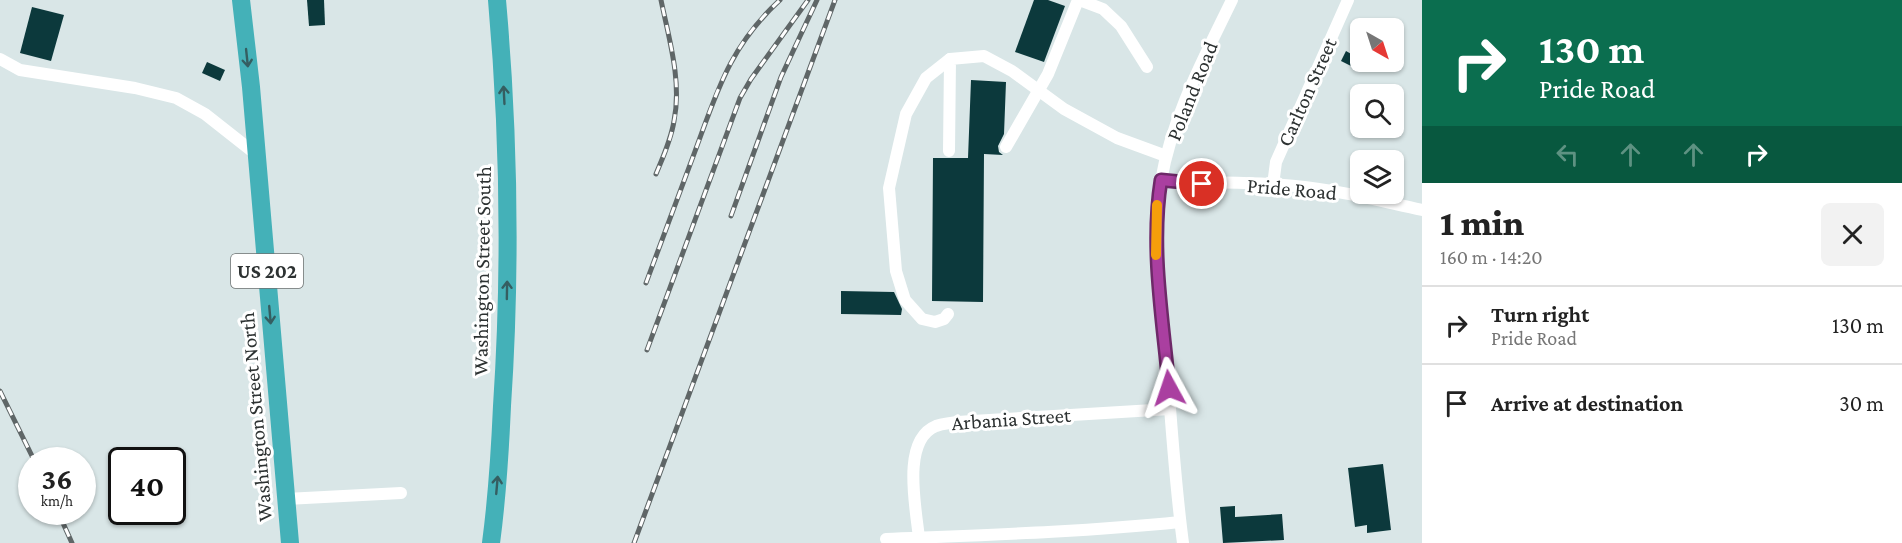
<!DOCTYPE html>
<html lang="en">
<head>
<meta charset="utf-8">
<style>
  :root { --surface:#fff; --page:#f2f2f2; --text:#222; --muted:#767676; --line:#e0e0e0 }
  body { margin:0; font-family:"Crimson Pro",serif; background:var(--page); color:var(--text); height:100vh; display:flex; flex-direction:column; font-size:22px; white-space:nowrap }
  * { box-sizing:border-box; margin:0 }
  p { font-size:20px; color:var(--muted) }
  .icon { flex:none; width:33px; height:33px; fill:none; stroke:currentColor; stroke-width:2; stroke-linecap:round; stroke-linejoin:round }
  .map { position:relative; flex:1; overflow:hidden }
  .panel { display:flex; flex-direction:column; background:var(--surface); width:480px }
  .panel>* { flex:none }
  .hud { background:#0b6e4f; color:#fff; overflow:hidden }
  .needle { width:39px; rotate:141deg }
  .tools { position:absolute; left:1350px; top:18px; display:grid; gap:12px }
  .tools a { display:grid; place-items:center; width:54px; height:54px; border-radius:9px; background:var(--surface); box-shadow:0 2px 4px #0004; font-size:30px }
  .speed { position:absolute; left:18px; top:447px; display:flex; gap:12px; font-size:30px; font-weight:700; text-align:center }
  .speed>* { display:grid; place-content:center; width:78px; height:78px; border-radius:50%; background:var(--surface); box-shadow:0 2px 4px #0004; line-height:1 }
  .speed small { font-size:15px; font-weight:400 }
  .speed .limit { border:3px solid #111; border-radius:9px; background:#fff; color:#111 }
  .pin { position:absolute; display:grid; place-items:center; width:51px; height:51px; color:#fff; margin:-26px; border:3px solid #fff; border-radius:50%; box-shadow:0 2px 6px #0007 }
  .me { position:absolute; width:66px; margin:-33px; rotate:355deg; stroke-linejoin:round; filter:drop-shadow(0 0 4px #0008) }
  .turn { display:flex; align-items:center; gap:21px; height:126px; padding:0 18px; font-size:27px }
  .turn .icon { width:78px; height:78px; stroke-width:2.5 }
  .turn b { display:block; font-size:42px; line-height:51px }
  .lanes { display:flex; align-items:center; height:57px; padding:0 18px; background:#0003; justify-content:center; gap:30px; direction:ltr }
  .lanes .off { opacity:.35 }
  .round { display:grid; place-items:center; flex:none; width:63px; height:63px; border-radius:9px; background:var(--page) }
  .head { display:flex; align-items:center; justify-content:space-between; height:102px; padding:0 18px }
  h1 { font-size:36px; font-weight:800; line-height:45px }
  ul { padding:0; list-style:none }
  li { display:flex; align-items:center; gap:18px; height:78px; padding:0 18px; border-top:2px solid var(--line) }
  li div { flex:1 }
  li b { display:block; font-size:22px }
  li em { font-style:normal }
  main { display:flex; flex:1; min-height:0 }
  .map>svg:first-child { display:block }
  .building { fill:#0c393c }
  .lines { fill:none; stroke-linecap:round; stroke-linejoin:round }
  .minor { stroke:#fff; stroke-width:12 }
  .highway { stroke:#44b1b8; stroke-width:18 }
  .rail-casing { stroke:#5f6667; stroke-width:5 }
  .rail { stroke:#fff; stroke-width:3; stroke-dasharray:9; stroke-linecap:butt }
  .oneway { stroke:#355e61 }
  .route-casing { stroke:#6e2968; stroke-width:15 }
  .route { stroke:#aa3fa0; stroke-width:10 }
  .slow { stroke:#f59e0b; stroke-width:10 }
  .labels { text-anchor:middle; stroke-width:6; stroke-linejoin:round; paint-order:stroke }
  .shield { fill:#fff; stroke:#6c7070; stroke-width:1.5 }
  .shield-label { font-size:20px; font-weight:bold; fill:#2d3232 }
  .street-label { font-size:21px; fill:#2d3232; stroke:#fff }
</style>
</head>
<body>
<main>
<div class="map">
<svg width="1422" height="543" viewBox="0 0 1422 543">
  <rect width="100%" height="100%" fill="#d9e6e7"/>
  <g class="building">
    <polygon points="307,0 324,0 325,25 309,26"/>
    <polygon points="1034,0 1048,0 1065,6 1044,62 1015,52"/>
    <polygon points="32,7 64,15 51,61 20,53"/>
    <polygon points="1346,51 1360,59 1357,69 1341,61"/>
    <polygon points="207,62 225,70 220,81 202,73"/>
    <polygon points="971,80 1006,82 1004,134 998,146 999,152 1003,155 984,154 983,302 932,301 933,158 968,158"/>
    <polygon points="841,291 894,292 902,309 901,315 841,314"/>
    <polygon points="1383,464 1391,530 1367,533 1367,525 1355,527 1348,468"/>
    <polygon points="1235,506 1235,517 1282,514 1284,540 1223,543 1220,507"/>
  </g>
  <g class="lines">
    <g class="minor">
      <polyline points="1079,0 1103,9 1121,26 1147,67"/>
      <polyline points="0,59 20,70 135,88 176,98 205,114 257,155"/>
      <polyline points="1006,147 1048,74 1078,0"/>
      <polyline points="949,151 950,59 984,56 1012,71 1064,109 1117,138 1166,156"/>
      <path d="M1161 180C1205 184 1251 181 1295 186 1338 190 1380 201 1422 210"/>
      <polyline points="1273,185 1276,162 1348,0"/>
      <polyline points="948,314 944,319 935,322 922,319 905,300 896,271 889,188 906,114 926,78 950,59"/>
      <polyline points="286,499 401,493"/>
      <path d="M919 538C916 508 901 440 936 426 947 422 961 422 973 421L1170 409"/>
      <path d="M886 539C984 535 1083 532 1180 522"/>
      <path d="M1183 543C1174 475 1170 407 1165 339 1160 286 1151 235 1161 181 1172 117 1204 58 1232 0"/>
    </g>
    <g class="highway">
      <polyline points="241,0 251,87 290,543"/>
      <path d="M491 543C497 498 500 452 502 406 511 271 509 135 497 0"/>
    </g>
    <g class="rail-casing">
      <g id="rail">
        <path d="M656 174C663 157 671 140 674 121 682 81 669 39 661 0"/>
        <polyline points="731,216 781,77 817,0"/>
        <path d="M646 283C662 240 678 197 694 154 717 92 729 47 780 0"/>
        <polyline points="647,350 740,98 751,79 808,0"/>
        <polyline points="0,391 34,460"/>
        <polyline points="58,512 72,543"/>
        <polyline points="634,543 835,0"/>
      </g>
    </g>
    <use href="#rail" class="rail"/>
  </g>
  <defs><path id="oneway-shaft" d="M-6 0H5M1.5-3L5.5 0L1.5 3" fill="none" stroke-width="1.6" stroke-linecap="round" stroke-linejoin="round" transform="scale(1.5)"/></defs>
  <g class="oneway">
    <use href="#oneway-shaft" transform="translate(247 58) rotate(84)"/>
    <use href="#oneway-shaft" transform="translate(504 95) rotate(-93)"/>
    <use href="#oneway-shaft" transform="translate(507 290) rotate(-89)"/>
    <use href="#oneway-shaft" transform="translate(270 315) rotate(85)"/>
    <use href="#oneway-shaft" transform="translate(497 485) rotate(-85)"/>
  </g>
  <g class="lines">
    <g class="route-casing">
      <path id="route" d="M1169 388C1163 319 1150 249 1161 180L1202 184"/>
    </g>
    <use href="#route" class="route"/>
    <polyline class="slow" points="1156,255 1157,205"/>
  </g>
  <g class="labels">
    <rect class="shield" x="231" y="254" width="72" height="34" rx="4.5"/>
    <g class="shield-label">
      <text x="267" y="278">US 202</text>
    </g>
    <g class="street-label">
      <text transform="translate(1192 91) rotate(-68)" y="7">Poland Road</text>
      <text transform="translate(1307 92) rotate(-66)" y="7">Carlton Street</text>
      <text transform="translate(1292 189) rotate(5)" y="7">Pride Road</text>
      <text transform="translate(482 271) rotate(-89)" y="7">Washington Street South</text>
      <text transform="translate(256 417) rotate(-95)" y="7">Washington Street North</text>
      <text transform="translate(1011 419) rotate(-4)" y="7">Arbania Street</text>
    </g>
  </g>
</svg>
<div class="tools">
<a><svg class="needle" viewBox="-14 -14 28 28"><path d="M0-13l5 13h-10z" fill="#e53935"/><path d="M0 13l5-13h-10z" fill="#767676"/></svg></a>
<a><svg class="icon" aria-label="search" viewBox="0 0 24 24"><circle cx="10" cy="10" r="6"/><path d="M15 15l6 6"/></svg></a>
<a><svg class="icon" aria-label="layers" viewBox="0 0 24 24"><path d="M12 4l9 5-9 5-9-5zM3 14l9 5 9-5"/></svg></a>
</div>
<div class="speed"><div>36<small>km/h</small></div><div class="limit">40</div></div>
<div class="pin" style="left:1202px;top:184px;background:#d93025"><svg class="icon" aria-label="arrive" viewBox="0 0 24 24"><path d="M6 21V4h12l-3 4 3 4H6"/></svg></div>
<svg class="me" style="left:1169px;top:388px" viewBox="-20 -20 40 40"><path d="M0-17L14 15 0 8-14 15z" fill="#aa3fa0" stroke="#fff" stroke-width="4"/></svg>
</div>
<section class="panel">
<div class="hud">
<div class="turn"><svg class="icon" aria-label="right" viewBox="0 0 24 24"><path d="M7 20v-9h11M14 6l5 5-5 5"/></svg><div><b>130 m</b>Pride Road</div></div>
<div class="lanes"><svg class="icon off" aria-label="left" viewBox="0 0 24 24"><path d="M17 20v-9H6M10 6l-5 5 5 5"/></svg><svg class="icon off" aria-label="ahead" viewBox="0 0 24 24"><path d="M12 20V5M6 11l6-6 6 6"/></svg><svg class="icon off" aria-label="ahead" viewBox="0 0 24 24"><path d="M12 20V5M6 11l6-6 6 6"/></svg><svg class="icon" aria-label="right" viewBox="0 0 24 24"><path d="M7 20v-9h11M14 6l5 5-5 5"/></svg></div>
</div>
<div class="head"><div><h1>1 min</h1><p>160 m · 14:20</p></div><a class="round"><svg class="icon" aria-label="close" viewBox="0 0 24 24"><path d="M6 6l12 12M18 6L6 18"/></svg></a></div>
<ul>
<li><svg class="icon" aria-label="right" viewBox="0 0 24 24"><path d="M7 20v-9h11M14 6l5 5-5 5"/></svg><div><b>Turn right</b><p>Pride Road</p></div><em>130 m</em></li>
<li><svg class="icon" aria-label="arrive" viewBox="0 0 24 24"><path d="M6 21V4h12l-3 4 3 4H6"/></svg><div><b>Arrive at destination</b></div><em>30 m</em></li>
</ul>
</section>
</main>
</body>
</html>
